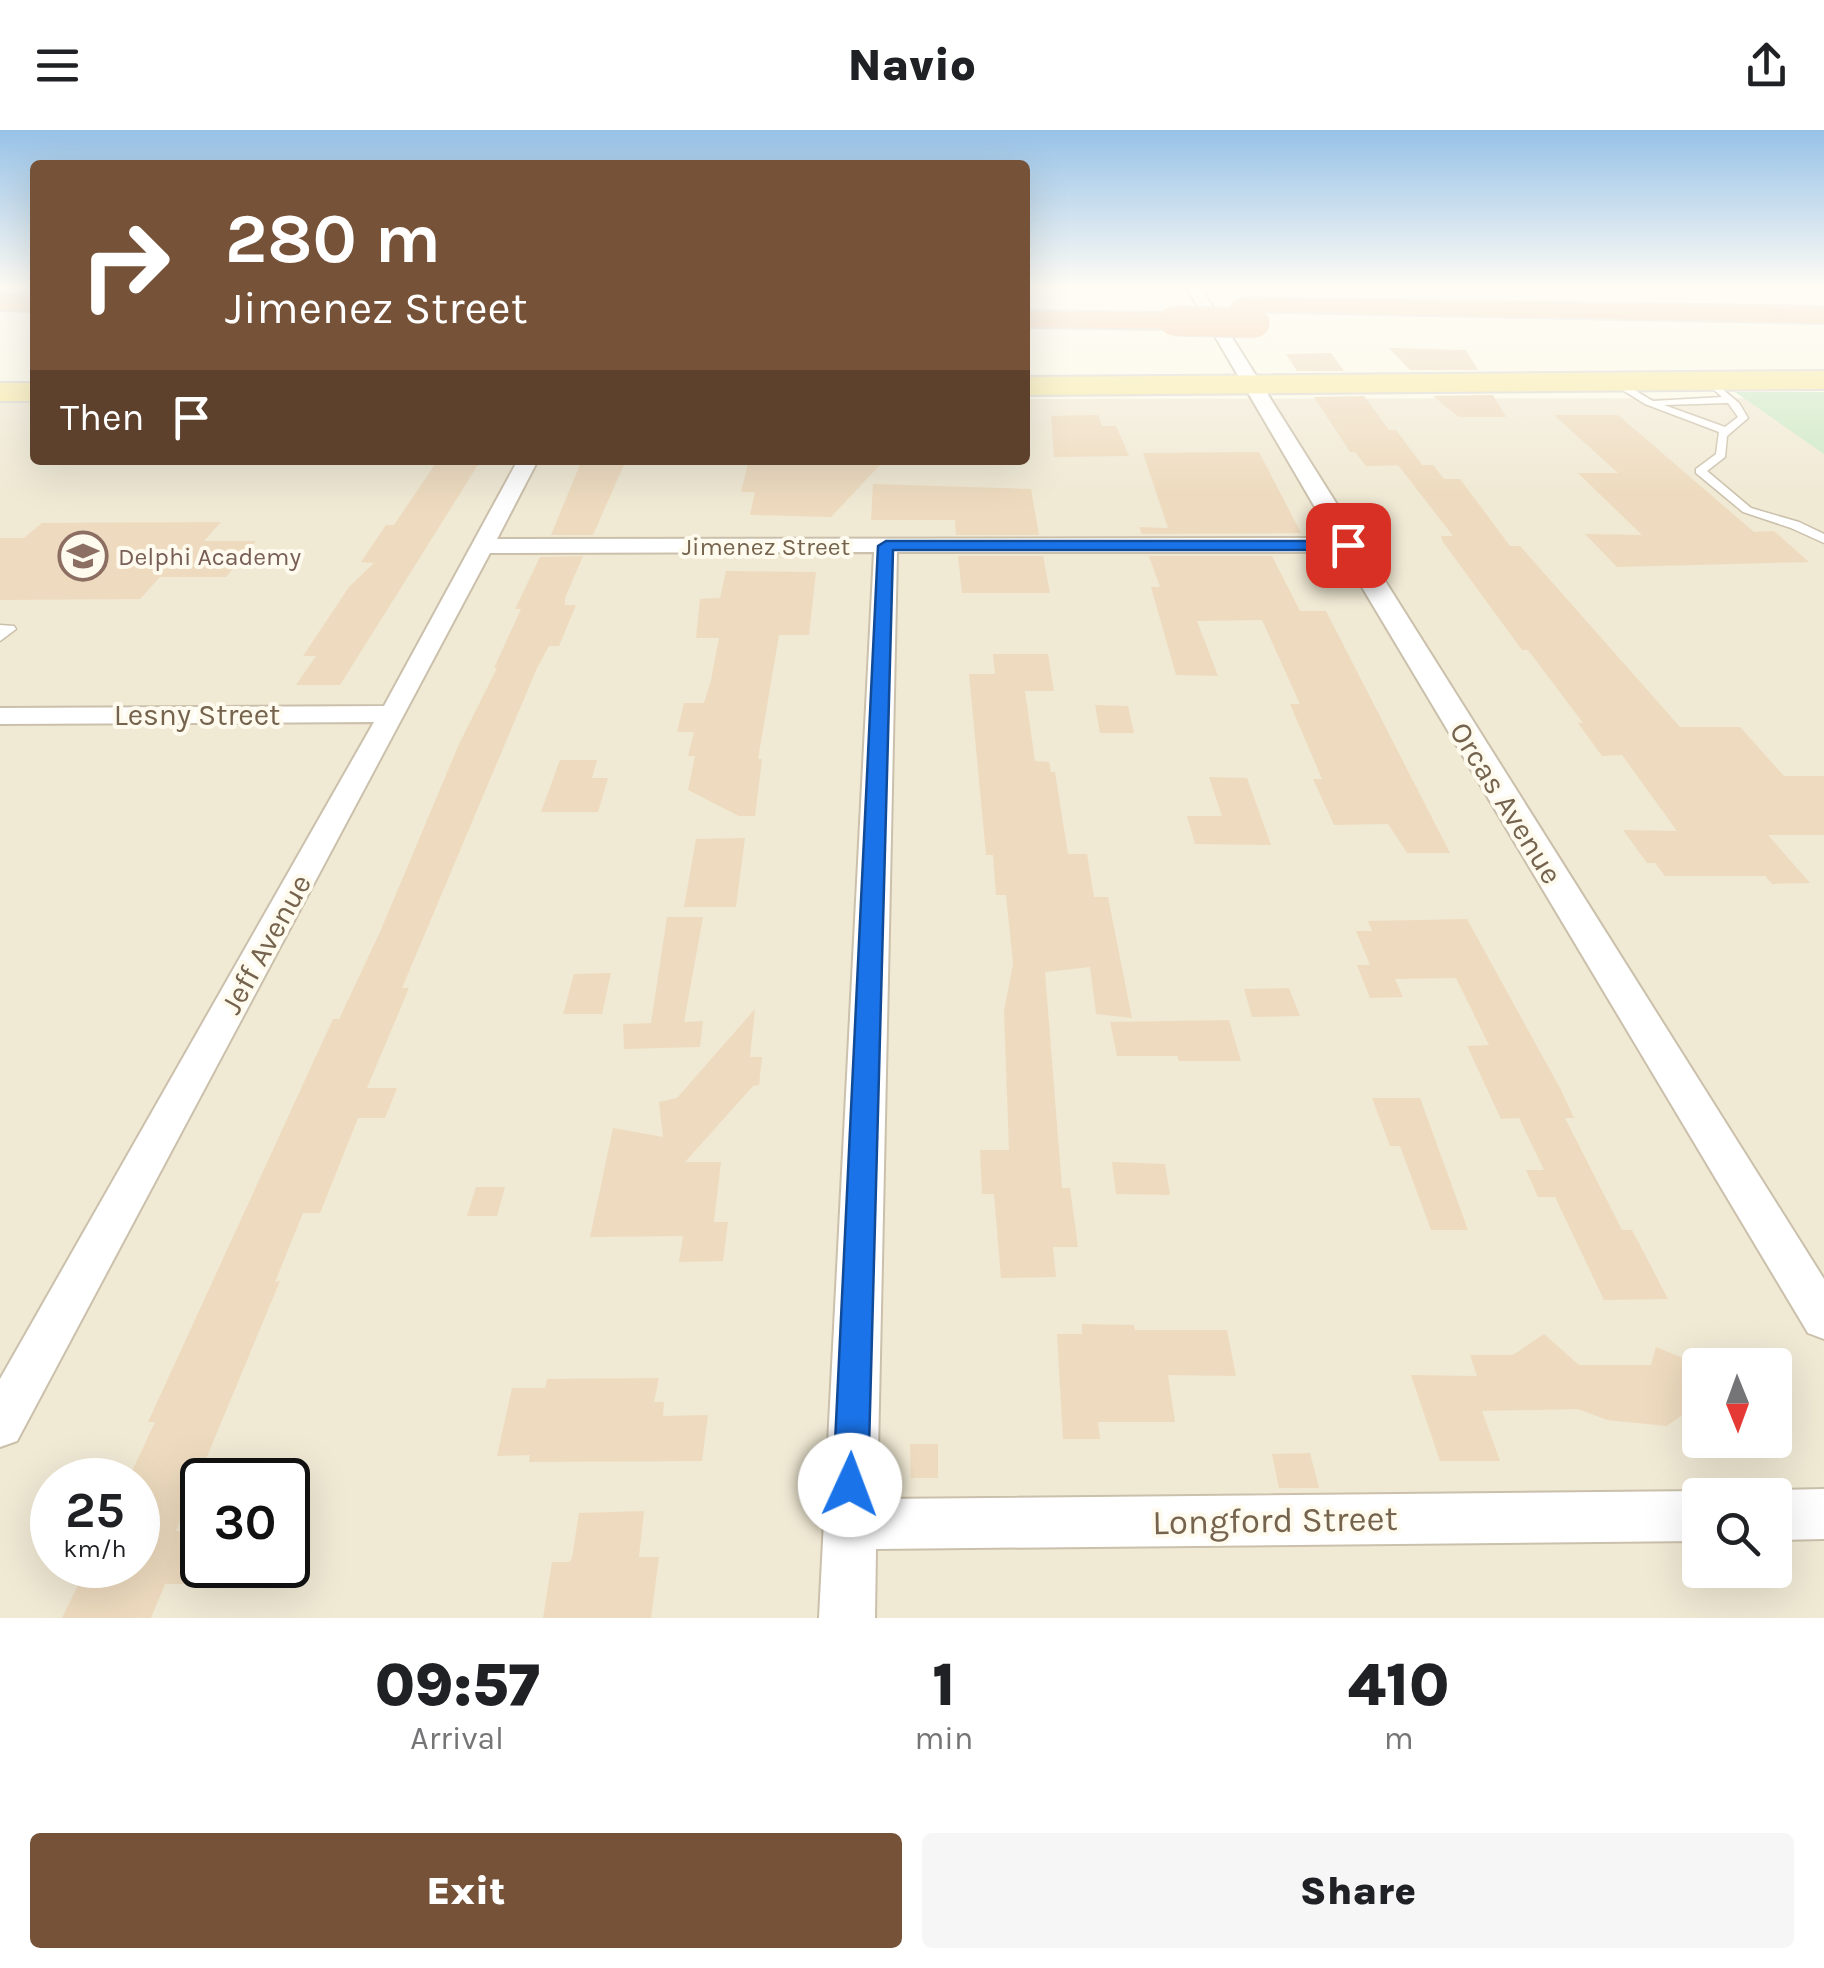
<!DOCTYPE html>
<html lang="en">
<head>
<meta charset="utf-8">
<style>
  :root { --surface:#fff; --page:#f6f6f6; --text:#202124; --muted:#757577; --accent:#765239 }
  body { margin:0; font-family:Karla,sans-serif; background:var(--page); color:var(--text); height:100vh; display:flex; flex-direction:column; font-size:38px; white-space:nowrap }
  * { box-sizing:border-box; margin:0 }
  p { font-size:32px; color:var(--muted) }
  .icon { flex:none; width:55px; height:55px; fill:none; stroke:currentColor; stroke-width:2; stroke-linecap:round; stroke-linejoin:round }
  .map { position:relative; height:1488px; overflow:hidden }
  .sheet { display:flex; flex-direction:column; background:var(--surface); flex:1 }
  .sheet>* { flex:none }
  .banner { position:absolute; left:30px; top:30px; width:1000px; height:305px; border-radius:10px; box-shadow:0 10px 40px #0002; background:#765239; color:#fff; overflow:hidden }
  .needle { width:65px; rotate:179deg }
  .buttons { position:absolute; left:1682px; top:1218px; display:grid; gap:20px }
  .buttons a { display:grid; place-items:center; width:110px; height:110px; border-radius:10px; background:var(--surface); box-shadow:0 10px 40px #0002; font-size:50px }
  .speed { position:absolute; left:30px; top:1328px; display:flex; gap:20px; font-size:50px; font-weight:700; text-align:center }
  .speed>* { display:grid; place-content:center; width:130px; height:130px; border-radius:50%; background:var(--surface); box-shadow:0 10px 40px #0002; line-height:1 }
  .speed small { font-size:25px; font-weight:400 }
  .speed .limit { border:5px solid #111; border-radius:15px; background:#fff; color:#111 }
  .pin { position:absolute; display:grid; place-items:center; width:85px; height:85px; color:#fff; margin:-42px; border-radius:20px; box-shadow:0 5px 15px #0006 }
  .me { position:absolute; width:110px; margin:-55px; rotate:2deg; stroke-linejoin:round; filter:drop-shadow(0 0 8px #0008) }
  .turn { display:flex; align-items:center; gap:35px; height:210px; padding:0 30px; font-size:45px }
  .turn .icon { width:130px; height:130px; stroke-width:2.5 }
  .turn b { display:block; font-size:70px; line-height:85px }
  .then { display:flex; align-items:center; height:95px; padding:0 30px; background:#0003; gap:20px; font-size:38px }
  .eta { display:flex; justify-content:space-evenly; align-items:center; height:170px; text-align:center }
  .eta b { font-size:60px; font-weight:800; line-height:70px }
  .cta { display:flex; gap:20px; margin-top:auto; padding:20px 30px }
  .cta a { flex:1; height:115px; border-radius:10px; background:var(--accent); color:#fff; font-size:40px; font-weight:800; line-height:115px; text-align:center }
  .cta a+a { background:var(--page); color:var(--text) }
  header { display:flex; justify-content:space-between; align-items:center; height:130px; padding:0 30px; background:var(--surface); font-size:45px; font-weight:800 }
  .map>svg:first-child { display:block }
  .residential { fill:#f0e9d4; fill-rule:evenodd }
  .green { fill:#cee9c7 }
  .building { fill:#eedbbf }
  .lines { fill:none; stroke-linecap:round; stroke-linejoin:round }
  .service-casing { stroke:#cbc0ab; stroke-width:3 }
  .minor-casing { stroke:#cbc0ab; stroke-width:4 }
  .primary-casing { stroke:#dbd6d1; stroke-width:4 }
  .motorway-casing { stroke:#dbd6d1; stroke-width:4 }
  .service { fill:#fff; fill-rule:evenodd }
  .minor { fill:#fff; fill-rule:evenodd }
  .primary { fill:#f7e9a4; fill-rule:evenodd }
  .motorway { fill:#f3c7a2; fill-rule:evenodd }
  .motorway-bridge-casing { stroke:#dbd6d1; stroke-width:31; stroke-linecap:butt }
  .motorway-bridge { stroke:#f3c7a2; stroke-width:29 }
  .route { fill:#1a73e8; stroke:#114b97; stroke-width:2.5 }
  .labels { text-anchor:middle; stroke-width:8; stroke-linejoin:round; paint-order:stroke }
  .far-street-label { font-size:25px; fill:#75634d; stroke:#fefbee }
  .far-education-label { font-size:25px; fill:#785e54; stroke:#fefbee; text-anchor:start }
  .street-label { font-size:30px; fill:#75634d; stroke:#fefbee }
  .near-street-label { font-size:35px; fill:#75634d; stroke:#fefbee }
</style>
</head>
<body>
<header><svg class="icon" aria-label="menu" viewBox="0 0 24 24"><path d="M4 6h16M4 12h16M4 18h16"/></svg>Navio<svg class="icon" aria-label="share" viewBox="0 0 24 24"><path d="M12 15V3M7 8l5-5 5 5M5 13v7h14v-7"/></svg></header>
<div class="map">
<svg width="1824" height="1488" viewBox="0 0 1824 1488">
  <rect width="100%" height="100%" fill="#fcf8e8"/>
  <path class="residential" d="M0 266 35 267V330H1025V269L1824 268V1488H0ZM1700 1235H1775V1310H1700ZM52 1350H138V1435H52ZM202 1350H288V1435H202ZM1700 1365H1775V1440H1700Z"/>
  <polygon class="green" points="1735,262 1824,262 1824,324"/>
  <g class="building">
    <polygon points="1389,218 1466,220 1478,240 1410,240"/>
    <polygon points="1331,223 1344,241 1297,241 1286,224"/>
    <polygon points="1493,265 1506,287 1459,287 1433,266"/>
    <polygon points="1364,266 1389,300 1396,300 1422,335 1366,336 1355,322 1350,322 1314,267"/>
    <polygon points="1098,285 1102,296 1116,296 1129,326 1054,327 1051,286"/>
    <polygon points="1554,285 1618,285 1754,402 1774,401 1809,432 1617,437 1585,404 1642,405 1578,343 1618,343"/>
    <polygon points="1259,322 1301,403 1142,404 1139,397 1168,398 1143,323"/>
    <polygon points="438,330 481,330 340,555 296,555 316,526 303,526 349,457 374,433 361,432 386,395 394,395"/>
    <polygon points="582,330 626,330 593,405 551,405"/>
    <polygon points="749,330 784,330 784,333 881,334 831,387 750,385 755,362 741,362"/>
    <polygon points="1398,335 1433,335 1444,349 1460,349 1510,416 1520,416 1680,597 1740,597 1784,646 1824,646 1824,705 1768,705 1810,753 1772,754 1765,746 1665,746 1655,733 1647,733 1623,700 1677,701 1622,625 1602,626 1578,593 1583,593 1528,520 1522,520 1443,412 1441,406 1453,406"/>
    <polygon points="873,354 1031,359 1039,405 956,405 955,390 871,390"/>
    <polygon points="221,392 204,411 256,411 226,447 160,447 140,469 0,470 0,408 24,408 42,393"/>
    <polygon points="583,426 565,468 565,475 576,475 559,516 549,516 537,538 402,858 409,858 367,958 397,958 385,988 358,988 320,1083 303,1083 275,1152 280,1151 176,1401 202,1403 202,1422 190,1454 165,1454 151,1488 62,1488 88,1435 138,1435 138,1350 128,1350 155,1292 148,1292 333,889 339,889 380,802 459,614 497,538 494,538 521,479 515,479 540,427"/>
    <polygon points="958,426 1043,426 1050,463 962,463"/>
    <polygon points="1149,426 1272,426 1300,481 1326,481 1450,723 1407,723 1388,694 1334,695 1313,649 1322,649 1290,574 1300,574 1262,490 1197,491 1218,546 1176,545 1151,457 1160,457"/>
    <polygon points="726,441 816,442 809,505 779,505 758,629 762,629 755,686 739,686 688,660 695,626 688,626 694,602 677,602 684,573 704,573 711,550 719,508 696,508 700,469 720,468"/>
    <polygon points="993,524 1048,524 1054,561 1025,561 1035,631 1049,632 1051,642 1055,642 1068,724 1087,724 1094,767 1108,767 1132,888 1096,884 1090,837 1045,842 1062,1058 1070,1058 1078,1117 1053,1117 1056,1147 1001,1148 994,1064 982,1064 980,1020 1009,1020 1004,881 1013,834 1006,765 996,765 993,725 986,725 969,544 995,544"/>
    <polygon points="1095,575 1128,576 1134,603 1100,603"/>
    <polygon points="560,630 597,630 592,648 608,648 598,682 541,682"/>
    <polygon points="1209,647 1247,648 1271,715 1195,714 1187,686 1222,686"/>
    <polygon points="745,708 736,777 684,777 696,709"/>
    <polygon points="667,787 703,787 684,892 703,891 700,917 624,919 623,894 651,893"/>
    <polygon points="1467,789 1561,960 1574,988 1565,988 1622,1100 1632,1100 1668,1169 1604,1170 1555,1067 1538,1067 1526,1040 1544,1040 1519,988 1501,989 1467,916 1489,915 1456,848 1395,849 1403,867 1370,868 1357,835 1370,835 1356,801 1372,801 1368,791"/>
    <polygon points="611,843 602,884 563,884 574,844"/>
    <polygon points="1289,858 1300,886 1252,887 1244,859"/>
    <polygon points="755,879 750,927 762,927 759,955 753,956 685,1032 721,1032 714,1092 728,1092 723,1131 679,1132 683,1106 590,1107 613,998 663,1007 659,972 677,968"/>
    <polygon points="1229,890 1241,931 1179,931 1177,926 1117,926 1110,892"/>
    <polygon points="1372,968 1420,968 1468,1100 1431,1100 1400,1016 1390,1016"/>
    <polygon points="1112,1032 1165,1034 1170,1065 1116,1064"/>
    <polygon points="476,1057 505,1057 497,1086 467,1086"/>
    <polygon points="1082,1194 1134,1195 1135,1200 1227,1200 1236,1246 1168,1245 1175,1292 1098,1292 1100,1309 1063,1309 1057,1204 1082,1204"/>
    <polygon points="1544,1204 1579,1235 1651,1235 1656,1217 1700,1235 1700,1272 1667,1296 1607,1290 1578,1279 1482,1281 1500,1331 1440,1331 1411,1245 1477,1246 1470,1225 1513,1225"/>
    <polygon points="659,1248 654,1272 664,1272 663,1286 708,1285 702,1331 529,1332 530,1325 497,1326 512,1258 545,1258 547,1249"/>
    <polygon points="910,1314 938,1314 938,1348 911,1348"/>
    <polygon points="1310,1323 1319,1358 1279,1358 1272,1324"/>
    <polygon points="644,1381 639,1427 659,1427 651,1488 543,1488 552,1432 569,1432 572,1428 579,1383"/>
  </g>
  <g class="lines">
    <g class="service-casing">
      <g id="service">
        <path d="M1708 247 1739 273 1748 288 1727 306 1725 327 1707 341 1751 378 1799 392 1824 404V413L1791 398 1743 382 1696 343V339L1716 324 1719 302 1645 274 1608 251 1616 249 1653 271 1722 267 1703 250ZM1728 273 1738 287 1725 297 1664 275Z"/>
        <polygon points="0,495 14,496 16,499 0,511"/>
      </g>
    </g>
    <g class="minor-casing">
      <g id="minor">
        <polygon points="1185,155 1199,155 1824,1149 1824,1209 1808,1203 1341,422 897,422 877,1369 1700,1361 1710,1365 1700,1365 1700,1411 876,1419 875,1488 819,1488 874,422 490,423 17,1311 0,1317 0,1249 374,592 0,594 0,578 384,576 518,330 538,330 497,409 1333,408"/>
        <polygon points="1824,1359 1824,1409 1775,1410 1775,1365 1763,1365 1775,1360"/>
      </g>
    </g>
    <g class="primary-casing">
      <g id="primary">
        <polygon points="1824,241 1824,259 1025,265 1025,247"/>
        <rect x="0" y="253" width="35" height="18"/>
      </g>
    </g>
    <g class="motorway-casing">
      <g id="motorway">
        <polygon points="0,164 35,165 35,181 0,180"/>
        <polygon points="1245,168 1824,177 1824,193 1236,181 1232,176 1236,171"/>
        <polygon points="1025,181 1174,183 1187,191 1174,199 1025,197"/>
      </g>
    </g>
    <use href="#service" class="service"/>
    <use href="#minor" class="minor"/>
    <use href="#primary" class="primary"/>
    <use href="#motorway" class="motorway"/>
    <g class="motorway-bridge-casing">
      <polyline id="motorway-bridge" points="1174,191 1255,193"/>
    </g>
    <use href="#motorway-bridge" class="motorway-bridge"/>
  </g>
  <linearGradient id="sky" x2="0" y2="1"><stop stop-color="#97c2e7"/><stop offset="0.43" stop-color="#fefcf5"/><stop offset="1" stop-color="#fefcf5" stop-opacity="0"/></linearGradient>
  <rect width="1824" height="363" fill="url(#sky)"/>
  <polygon class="route" points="886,411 1348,411 1356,415 1348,420 893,420 868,1355 863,1367 850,1372 838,1367 833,1355 878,416"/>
  <defs>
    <g id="school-ring" transform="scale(2.5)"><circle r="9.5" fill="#fefbee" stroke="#8d6e63" stroke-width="1.5"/><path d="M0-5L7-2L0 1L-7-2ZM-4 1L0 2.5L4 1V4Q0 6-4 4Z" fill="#8d6e63"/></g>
  </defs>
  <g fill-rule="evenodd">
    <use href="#school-ring" x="83" y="426"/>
  </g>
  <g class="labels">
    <g class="far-street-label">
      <text x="766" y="425">Jimenez Street</text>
    </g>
    <g class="far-education-label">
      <text x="118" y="435">Delphi Academy</text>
    </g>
    <g class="street-label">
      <text x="197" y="595">Lesny Street</text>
      <text transform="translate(1506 673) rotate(58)" y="10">Orcas Avenue</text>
      <text transform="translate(266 814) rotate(-61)" y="10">Jeff Avenue</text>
    </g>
    <g class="near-street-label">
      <text transform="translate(1275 1390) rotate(-1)" y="12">Longford Street</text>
    </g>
  </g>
</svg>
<div class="buttons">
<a><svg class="needle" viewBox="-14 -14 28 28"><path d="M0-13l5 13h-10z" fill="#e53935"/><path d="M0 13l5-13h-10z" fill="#757577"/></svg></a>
<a><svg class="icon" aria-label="search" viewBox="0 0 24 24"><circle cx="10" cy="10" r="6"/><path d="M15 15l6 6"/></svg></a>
</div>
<div class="speed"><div>25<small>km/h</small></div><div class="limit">30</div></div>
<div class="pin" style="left:1348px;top:415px;background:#d93025"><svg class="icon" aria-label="arrive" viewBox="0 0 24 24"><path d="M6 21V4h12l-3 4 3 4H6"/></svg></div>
<svg class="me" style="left:850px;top:1355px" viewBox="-20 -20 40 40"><circle r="19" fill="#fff"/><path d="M0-13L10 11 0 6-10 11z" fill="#1a73e8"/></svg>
<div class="banner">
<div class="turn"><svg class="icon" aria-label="right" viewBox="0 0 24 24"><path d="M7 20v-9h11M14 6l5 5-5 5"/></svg><div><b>280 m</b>Jimenez Street</div></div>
<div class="then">Then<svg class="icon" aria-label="arrive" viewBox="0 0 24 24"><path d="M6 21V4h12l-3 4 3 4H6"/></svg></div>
</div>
</div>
<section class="sheet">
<div class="eta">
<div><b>09:57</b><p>Arrival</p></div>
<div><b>1</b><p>min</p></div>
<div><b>410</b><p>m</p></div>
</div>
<div class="cta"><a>Exit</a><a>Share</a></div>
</section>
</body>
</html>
